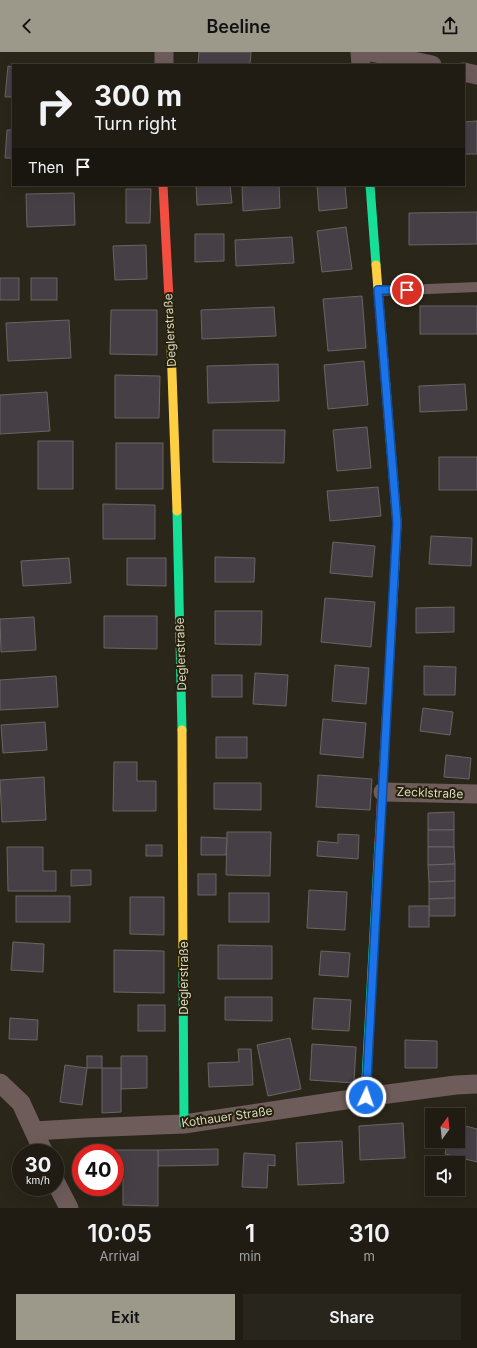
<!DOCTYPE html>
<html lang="en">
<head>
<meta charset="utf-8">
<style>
  :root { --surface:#201c13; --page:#28251c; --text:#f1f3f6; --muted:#a2a1a0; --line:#3d3a33; --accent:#9c998b }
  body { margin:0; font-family:Inter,sans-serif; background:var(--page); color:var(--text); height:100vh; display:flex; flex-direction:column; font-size:15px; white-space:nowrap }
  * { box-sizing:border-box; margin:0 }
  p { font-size:13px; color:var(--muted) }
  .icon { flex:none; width:22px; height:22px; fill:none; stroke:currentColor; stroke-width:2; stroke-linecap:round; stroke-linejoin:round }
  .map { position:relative; height:1156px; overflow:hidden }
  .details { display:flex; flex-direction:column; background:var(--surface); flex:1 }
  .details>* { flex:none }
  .banner { position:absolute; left:12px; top:12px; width:453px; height:122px; border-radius:0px; box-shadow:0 4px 16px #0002,0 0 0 1px var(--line); background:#201c13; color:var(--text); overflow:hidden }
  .needle { width:26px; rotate:15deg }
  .controls { position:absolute; left:425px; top:1056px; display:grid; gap:8px }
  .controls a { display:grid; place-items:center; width:40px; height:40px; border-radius:0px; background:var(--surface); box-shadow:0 4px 16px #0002,0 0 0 1px var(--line); font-size:20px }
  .speed { position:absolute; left:12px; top:1092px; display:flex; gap:8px; font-size:20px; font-weight:700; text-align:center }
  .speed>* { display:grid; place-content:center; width:52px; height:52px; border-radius:50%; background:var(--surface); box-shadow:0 4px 16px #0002,0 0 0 1px var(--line); line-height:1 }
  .speed small { font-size:10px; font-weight:400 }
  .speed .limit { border:6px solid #d22; background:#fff; color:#111 }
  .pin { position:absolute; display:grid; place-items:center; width:34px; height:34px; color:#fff; margin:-17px; border:2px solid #fff; border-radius:50%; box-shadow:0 1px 4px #0007 }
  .me { position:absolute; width:44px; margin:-22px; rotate:3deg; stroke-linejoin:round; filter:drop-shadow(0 0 3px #0008) }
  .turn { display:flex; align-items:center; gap:14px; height:84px; padding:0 16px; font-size:18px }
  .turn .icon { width:52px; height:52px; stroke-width:2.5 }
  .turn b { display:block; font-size:28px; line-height:34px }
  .then { display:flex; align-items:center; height:38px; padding:0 16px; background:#0003; gap:8px; font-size:15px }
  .eta { display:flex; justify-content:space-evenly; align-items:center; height:68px; text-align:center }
  .eta b { font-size:24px; font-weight:600; line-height:28px }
  .cta { display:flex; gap:8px; margin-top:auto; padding:8px 16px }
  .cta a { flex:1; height:46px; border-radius:0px; background:var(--accent); color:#111; font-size:16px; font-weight:600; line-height:46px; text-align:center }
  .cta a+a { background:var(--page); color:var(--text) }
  header { display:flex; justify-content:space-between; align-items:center; height:52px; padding:0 16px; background:var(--accent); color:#111; font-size:18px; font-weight:600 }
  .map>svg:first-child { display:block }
  .building { fill:#473f46; stroke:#696564 }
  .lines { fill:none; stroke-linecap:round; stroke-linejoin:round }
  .lane { stroke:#6e5c5b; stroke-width:10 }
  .street { stroke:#6e5c5b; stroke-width:19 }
  .fast { stroke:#16e098; stroke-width:9 }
  .slow { stroke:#ffcf43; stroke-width:9 }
  .jam { stroke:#f24e42; stroke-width:9 }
  .route-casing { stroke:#114b97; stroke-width:10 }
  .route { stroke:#1a73e8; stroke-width:7 }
  .labels { text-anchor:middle; stroke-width:4; stroke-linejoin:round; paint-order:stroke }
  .street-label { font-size:12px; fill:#dad7c9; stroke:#262109 }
</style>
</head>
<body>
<header><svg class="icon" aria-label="back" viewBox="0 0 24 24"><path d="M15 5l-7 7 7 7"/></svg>Beeline<svg class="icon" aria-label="share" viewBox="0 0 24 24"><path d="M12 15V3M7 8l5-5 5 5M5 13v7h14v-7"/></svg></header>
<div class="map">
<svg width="477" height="1156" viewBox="0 0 477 1156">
  <rect width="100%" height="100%" fill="#2a2619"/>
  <g class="building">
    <polygon points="199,0 251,0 250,13 198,13"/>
    <polygon points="8,14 13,15 13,45 5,45"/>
    <polygon points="477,69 477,102 464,102 464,70"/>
    <polygon points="7,78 13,78 13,106 5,106"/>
    <polygon points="196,133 230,133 232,151 197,153"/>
    <polygon points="279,133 280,156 243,159 242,135"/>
    <polygon points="317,133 345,133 347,156 319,159"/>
    <polygon points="126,137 151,137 150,171 126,171"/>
    <polygon points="74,141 75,173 27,175 26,142"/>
    <polygon points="477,160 477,192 409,193 409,161"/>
    <polygon points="346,175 352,217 322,220 317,179"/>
    <polygon points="195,182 224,182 224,209 195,210"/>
    <polygon points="292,185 294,211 236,214 235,188"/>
    <polygon points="146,193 147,227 115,228 113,194"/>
    <rect x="0" y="226" width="19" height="22"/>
    <rect x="31" y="226" width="26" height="22"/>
    <polygon points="362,244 366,296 328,299 323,247"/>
    <rect x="420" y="254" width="57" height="28"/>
    <polygon points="274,255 276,284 202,287 201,258"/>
    <polygon points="111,258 157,258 157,303 110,302"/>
    <polygon points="69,268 71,306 8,309 6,271"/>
    <polygon points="364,309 368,353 328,357 324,313"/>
    <polygon points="278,312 279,349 208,351 207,314"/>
    <polygon points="115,323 160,324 159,366 115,366"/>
    <polygon points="465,332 467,358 420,360 419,334"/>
    <polygon points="47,340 50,379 0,382 0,343"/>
    <polygon points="367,375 371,416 337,419 333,378"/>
    <polygon points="213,378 285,378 284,411 213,410"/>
    <rect x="38" y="389" width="35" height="48"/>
    <rect x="116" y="391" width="47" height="46"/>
    <rect x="439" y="405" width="38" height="33"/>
    <polygon points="378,435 381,464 330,469 327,439"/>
    <polygon points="103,452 155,453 155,487 103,487"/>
    <polygon points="431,484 472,486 471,514 429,512"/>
    <polygon points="333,490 375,494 372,525 330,521"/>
    <polygon points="215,505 255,506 254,530 215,530"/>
    <polygon points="69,506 71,531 23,534 21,509"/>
    <polygon points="127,506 166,506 166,534 127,533"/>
    <polygon points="325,546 375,550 371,595 321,590"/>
    <polygon points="454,555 454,580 416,581 416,556"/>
    <polygon points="215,559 262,559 261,593 215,592"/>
    <polygon points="104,564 157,564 157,597 104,596"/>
    <polygon points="34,565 36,598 1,600 0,567"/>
    <polygon points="335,613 369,616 366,652 332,649"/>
    <polygon points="424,614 456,615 455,643 424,643"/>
    <polygon points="255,621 288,623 286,654 253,652"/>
    <rect x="212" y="623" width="30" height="22"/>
    <polygon points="56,624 58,655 0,658 0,628"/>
    <polygon points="423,656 453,660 450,683 420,679"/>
    <polygon points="323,667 366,671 363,706 320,702"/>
    <polygon points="45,670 47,698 3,701 1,673"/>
    <rect x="216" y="685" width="31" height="21"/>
    <polygon points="446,703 471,706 469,727 444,725"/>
    <polygon points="114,710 137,710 137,729 156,729 156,759 113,759"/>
    <polygon points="318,723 372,727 370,758 316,755"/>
    <polygon points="44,725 46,768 2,770 0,728"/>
    <polygon points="214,731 261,731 261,758 214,757"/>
    <polygon points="454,760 454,778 428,778 428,761"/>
    <rect x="428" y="778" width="26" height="17"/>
    <polygon points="227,780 271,780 270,824 226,823"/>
    <polygon points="338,782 359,783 358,807 317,804 318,789 338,791"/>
    <polygon points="201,785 227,786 226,803 201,803"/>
    <rect x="146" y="793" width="16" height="11"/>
    <polygon points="7,795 43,795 43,819 56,819 56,839 8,839"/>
    <polygon points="428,795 454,795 455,812 428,813"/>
    <polygon points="455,812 455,829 429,830 428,813"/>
    <polygon points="71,818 91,818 91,833 71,834"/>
    <rect x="198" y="822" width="18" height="21"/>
    <polygon points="455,829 455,846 429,847 429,830"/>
    <polygon points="309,838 347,840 345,878 307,876"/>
    <rect x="229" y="841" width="40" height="29"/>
    <rect x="16" y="844" width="54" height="26"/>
    <polygon points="130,845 164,845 164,883 130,882"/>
    <polygon points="455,846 455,864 429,864 429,847"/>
    <rect x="409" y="854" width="20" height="21"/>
    <polygon points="13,890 44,892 43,920 11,918"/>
    <polygon points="218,893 272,894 272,927 218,927"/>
    <polygon points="114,898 164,899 164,941 114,940"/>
    <polygon points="321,899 350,901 348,925 319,923"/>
    <polygon points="225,945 272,945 272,969 225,968"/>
    <polygon points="314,946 351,948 349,979 312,977"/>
    <rect x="138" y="953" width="27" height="26"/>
    <polygon points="10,966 38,968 37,988 9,987"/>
    <polygon points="290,986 301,1037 268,1044 257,993"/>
    <polygon points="405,988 437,989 437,1016 405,1016"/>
    <polygon points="312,992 356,995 354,1031 310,1028"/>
    <polygon points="238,997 251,997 253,1033 209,1035 208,1011 239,1010"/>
    <rect x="87" y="1004" width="15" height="12"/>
    <polygon points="121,1004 147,1004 147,1036 121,1037"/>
    <polygon points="65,1013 87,1016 82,1053 60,1050"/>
    <polygon points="102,1016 121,1016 121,1060 102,1061"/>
    <polygon points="403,1071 405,1106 360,1108 359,1074"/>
    <polygon points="458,1072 477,1077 477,1110 445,1102 448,1089 458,1089"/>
    <polygon points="342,1089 344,1131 298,1133 296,1091"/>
    <polygon points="218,1097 218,1113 158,1114 158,1098"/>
    <polygon points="87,1098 158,1098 158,1154 123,1153 123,1126 115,1126 115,1101 87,1101"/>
    <polygon points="244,1101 275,1103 275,1114 268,1113 267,1136 242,1135"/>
  </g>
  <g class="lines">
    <polyline class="lane" points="379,239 477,235"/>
    <g class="street">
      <polyline points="360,0 361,13"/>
      <polyline points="371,0 432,13"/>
      <polyline points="164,13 164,0"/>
      <polyline points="464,20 477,23"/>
      <polyline points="383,740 477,742"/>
      <polyline points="0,1031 21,1051 44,1101"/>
      <polyline points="35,1079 84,1076 184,1072 365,1045 456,1033 477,1032"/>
      <polyline points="55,1129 69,1156"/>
    </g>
    <g class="fast">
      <polyline points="370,133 376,213"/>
      <polyline points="177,459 182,678"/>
      <polyline points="183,915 184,1072"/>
      <polyline points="365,1045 379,791"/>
    </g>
    <g class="slow">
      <polyline points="376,213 397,471 393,550"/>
      <polyline points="170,266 177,459"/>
      <polyline points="182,678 183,915"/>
    </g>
    <g class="jam">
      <polyline points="163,133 170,266"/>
      <polyline points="379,791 393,550"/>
    </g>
  </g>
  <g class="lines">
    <g class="route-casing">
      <polyline id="route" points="366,1045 397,471 378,238 407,238"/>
    </g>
    <use href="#route" class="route"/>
  </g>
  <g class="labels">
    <g class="street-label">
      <text transform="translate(170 278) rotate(-93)" y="4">Deglerstraße</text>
      <text transform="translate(181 602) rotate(-92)" y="4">Deglerstraße</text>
      <text transform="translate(430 741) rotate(2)" y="4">Zecklstraße</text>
      <text transform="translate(184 926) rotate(-90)" y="4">Deglerstraße</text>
      <text transform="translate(227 1065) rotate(-8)" y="4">Kothauer Straße</text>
    </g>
  </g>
</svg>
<div class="controls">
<a><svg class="needle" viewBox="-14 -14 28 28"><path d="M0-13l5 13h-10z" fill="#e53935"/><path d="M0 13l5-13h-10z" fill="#a2a1a0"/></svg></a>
<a><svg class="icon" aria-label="sound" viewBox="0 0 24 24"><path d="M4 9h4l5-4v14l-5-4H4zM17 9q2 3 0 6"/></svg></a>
</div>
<div class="speed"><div>30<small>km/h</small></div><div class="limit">40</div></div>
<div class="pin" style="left:407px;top:238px;background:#d93025"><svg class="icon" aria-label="arrive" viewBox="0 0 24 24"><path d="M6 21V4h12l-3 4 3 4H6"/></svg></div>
<svg class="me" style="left:366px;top:1045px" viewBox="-20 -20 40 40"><circle r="17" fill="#1a73e8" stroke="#fff" stroke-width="3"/><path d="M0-11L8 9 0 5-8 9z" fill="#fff"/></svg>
<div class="banner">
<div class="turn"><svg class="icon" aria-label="right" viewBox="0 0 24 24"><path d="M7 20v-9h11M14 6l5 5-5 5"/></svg><div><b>300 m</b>Turn right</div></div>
<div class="then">Then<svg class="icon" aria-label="arrive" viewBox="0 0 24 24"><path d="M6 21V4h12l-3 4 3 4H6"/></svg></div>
</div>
</div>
<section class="details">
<div class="eta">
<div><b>10:05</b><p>Arrival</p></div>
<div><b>1</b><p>min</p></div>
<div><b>310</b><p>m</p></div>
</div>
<div class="cta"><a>Exit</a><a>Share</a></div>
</section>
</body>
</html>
